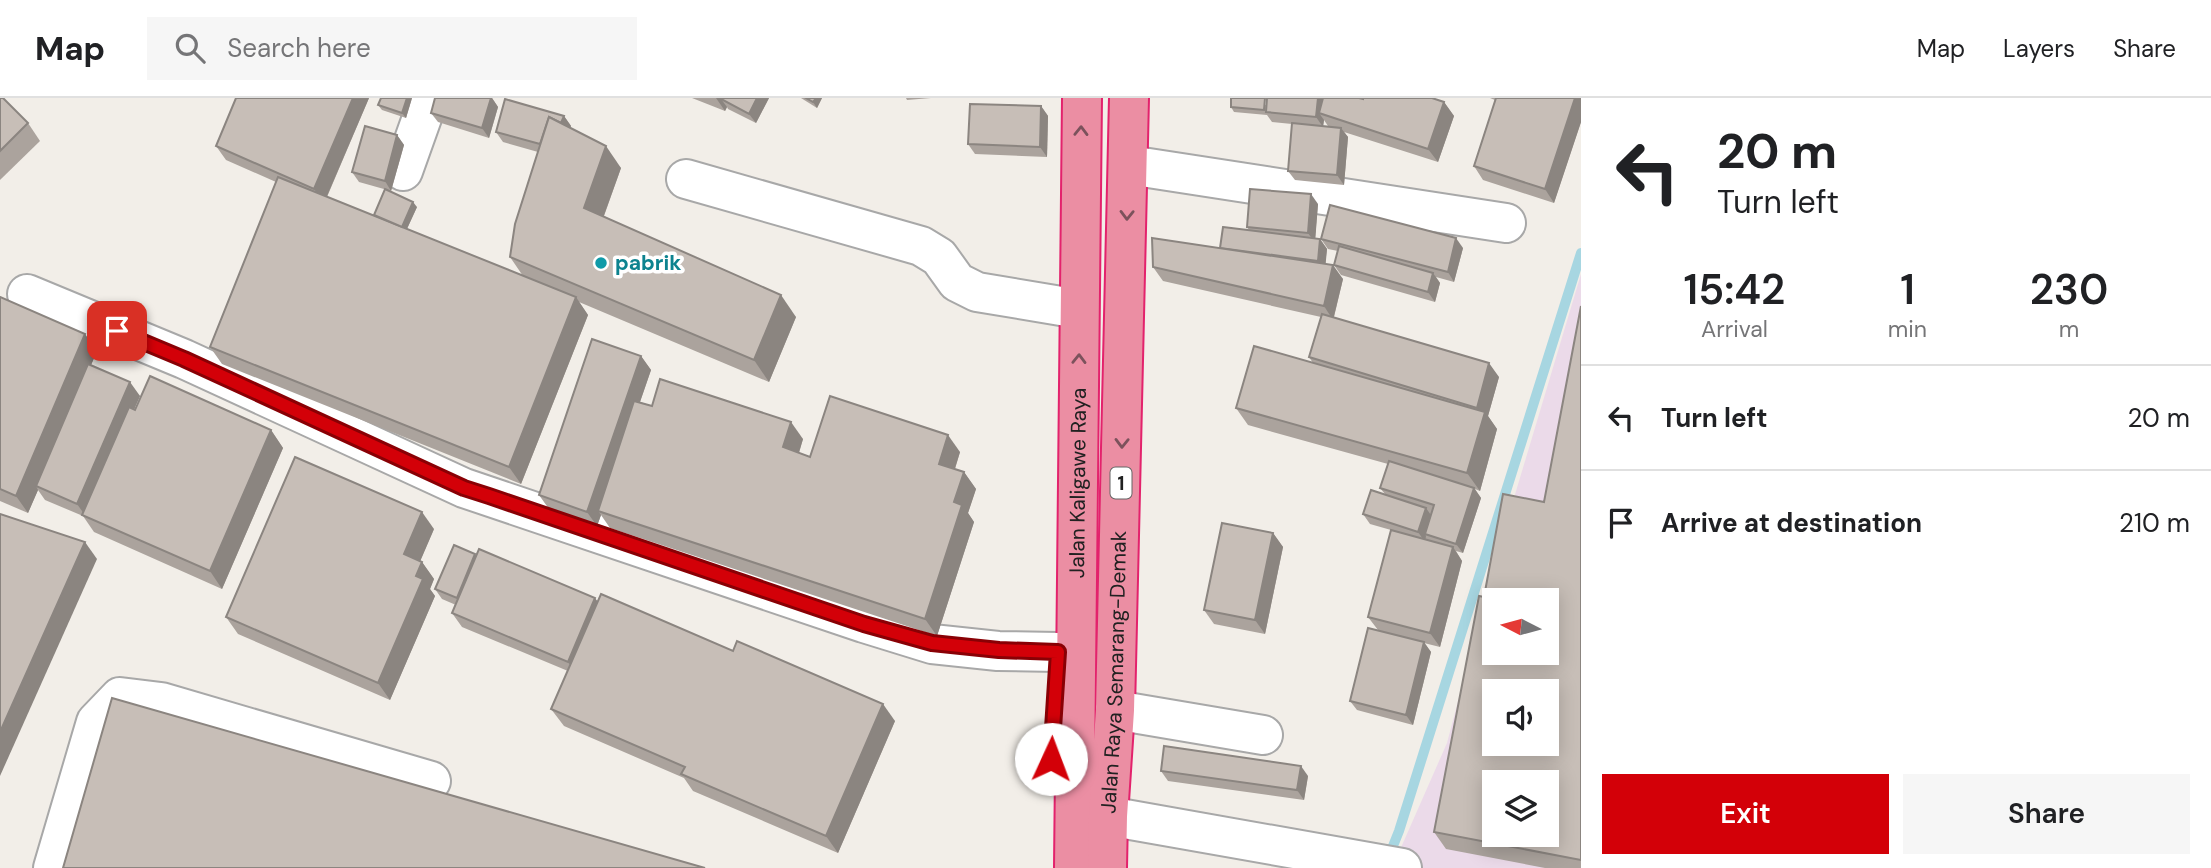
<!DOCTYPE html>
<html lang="en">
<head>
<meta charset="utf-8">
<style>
  :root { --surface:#fff; --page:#f6f6f6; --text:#202124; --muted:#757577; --line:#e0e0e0; --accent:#d30008 }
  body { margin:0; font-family:"DM Sans",sans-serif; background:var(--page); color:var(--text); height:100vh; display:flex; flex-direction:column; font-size:26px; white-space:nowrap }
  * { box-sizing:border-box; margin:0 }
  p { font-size:23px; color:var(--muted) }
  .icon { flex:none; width:38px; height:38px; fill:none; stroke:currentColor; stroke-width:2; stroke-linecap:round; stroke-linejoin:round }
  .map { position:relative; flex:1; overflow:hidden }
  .sheet { display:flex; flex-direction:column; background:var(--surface); width:630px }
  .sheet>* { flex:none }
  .guide { background:#fff; color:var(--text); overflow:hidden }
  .needle { width:46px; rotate:276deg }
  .controls { position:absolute; left:1482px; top:490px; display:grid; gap:14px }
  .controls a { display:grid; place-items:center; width:77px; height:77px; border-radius:0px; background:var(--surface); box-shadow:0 4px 18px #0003; font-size:35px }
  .pin { position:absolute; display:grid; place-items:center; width:60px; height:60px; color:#fff; margin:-30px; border-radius:14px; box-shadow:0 4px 10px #0006 }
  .me { position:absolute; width:77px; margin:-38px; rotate:2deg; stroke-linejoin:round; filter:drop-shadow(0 0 5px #0008) }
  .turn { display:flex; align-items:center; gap:24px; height:147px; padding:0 21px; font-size:32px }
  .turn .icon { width:91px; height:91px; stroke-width:2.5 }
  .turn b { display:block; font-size:49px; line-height:60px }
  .eta { display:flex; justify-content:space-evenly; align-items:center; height:119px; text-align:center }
  .eta b { font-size:42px; font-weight:600; line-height:49px }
  .button { display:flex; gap:14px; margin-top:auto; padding:14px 21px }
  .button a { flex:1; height:80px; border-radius:0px; background:var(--accent); color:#fff; font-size:28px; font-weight:600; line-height:80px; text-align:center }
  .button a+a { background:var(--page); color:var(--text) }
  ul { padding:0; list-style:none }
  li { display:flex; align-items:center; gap:21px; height:105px; padding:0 21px; border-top:2px solid var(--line) }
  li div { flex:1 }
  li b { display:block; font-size:26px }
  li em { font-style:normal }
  header { display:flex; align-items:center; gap:42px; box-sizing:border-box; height:98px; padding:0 35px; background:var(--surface); border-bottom:2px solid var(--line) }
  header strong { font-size:33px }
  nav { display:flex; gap:38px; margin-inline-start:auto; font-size:24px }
  .search { width:490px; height:63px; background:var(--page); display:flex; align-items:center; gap:18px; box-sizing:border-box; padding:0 24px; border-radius:0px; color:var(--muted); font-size:26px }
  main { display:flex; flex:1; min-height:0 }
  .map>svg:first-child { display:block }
  .industrial { fill:#ebdae9; fill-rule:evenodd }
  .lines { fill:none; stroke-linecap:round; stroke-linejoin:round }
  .stream { stroke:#a7d6e1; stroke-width:10 }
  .minor-casing { stroke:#a8a8a8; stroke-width:42 }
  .highway-casing { stroke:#e3226c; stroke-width:42 }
  .minor { stroke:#fff; stroke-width:38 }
  .highway { stroke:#eb8ea3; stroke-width:38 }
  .wall { fill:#aba39d; fill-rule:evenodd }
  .shaded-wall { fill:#8b8580 }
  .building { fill:#c7beb7; stroke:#8b8580; stroke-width:2; fill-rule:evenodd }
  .oneway { stroke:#7c525c }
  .route-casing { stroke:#890005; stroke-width:18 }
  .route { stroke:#d30008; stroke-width:12 }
  .culture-dot { fill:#0f9aa8; stroke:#fff; stroke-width:2.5 }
  .labels { text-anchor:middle; stroke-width:7; stroke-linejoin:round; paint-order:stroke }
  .shield { fill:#fff; stroke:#646464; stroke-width:2 }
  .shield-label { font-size:19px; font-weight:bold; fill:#212121 }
  .culture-label { font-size:21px; font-weight:bold; fill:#0d838f; stroke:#fff; text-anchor:start }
  .street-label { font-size:21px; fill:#212121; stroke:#fff }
</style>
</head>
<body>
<header>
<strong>Map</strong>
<div class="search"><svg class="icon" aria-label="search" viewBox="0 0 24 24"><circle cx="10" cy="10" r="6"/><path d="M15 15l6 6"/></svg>Search here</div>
<nav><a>Map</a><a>Layers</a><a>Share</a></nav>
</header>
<main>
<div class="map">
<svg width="1581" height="770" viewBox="0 0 1581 770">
  <rect width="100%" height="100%" fill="#f2eee8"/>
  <path class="industrial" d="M1581 176V770H1392L1447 645 1493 470ZM1494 502H1547V555H1494ZM1494 593H1547V646H1494ZM1494 684H1547V737H1494Z"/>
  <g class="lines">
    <polyline class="stream" points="1389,758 1399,733 1581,155"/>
    <g class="minor-casing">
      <g id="minor">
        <polyline points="1129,67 1506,125"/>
        <polyline points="403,73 429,0"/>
        <polyline points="686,81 921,148 939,159 957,184 977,194 1079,211"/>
        <polyline points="27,196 184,261 464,390 864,525 932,546 998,553 1058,554"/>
        <polyline points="1115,612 1263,637"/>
        <polyline points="1108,718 1402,770"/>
        <polyline points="53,770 96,624 120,599 161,604 431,683"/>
      </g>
    </g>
    <g class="highway-casing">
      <g id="highway">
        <path id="s1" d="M1074 770 1082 0"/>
        <path id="s2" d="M1107 770 1108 718 1115 612 1129 0"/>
      </g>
    </g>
    <use href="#minor" class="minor"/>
    <use href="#highway" class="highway"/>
  </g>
  <g class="wall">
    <polygon points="0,0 28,25 40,43 0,82"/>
    <polygon points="236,0 369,0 327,99 374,118 417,109 407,131 523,178 510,159 538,54 503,44 496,34 564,18 571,28 570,30 621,70 604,118 796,219 769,284 579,204 588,217 521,386 222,266 210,249 276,84 226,62 216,48"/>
    <polygon points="412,0 406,20 382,12 378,7"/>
    <polygon points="435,0 492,0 498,9 489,40 438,24 431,15"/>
    <polygon points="692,0 769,0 756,25 728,11 727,9 725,13"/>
    <polygon points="801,0 822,0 817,10"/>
    <polygon points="906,0 931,0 907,2"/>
    <path d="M1363 0H1435V1L1444 4 1454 18 1438 64 1344 34 1348 39 1344 87 1295 82 1288 73 1292 26 1272 24 1267 17 1234 14 1231 9 1363 1ZM1324 22 1328 28H1323Z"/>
    <polygon points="1490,0 1581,0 1581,24 1554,105 1483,82 1474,68 1495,2"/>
    <polygon points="1041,8 1048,18 1047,59 975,56 968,46"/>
    <polygon points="397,37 404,47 391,93 359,84 352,74"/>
    <polygon points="1318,106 1315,140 1320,141 1327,151 1325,166 1343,181 1334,219 1499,279 1488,318 1497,331 1480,393 1475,391 1481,400 1463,455 1456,453 1462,463 1440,549 1424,545 1431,554 1413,627 1357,612 1350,603 1378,532 1368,519 1391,432 1370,426 1363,416 1385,396 1380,390 1388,366 1248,327 1236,310 1313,265 1309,259 1321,219 1163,183 1153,169 1220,150 1249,132 1247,129"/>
    <polygon points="1321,141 1463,150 1454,184 1436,179 1440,185 1435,204 1341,177 1334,167 1338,153 1328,151"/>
    <polygon points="0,199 97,253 91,267 140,298 134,311 271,332 283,350 222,491 94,434 83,418 45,402 38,392 28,415 0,403"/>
    <polygon points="1581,208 1581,770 1545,770 1446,751 1434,734 1484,499 1544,404"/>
    <polygon points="641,258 651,272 640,304 652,308 803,341 799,355 810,359 960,354 955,371 964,374 976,391 968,415 974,424 937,538 610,430 601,417 597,428 549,411 539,397"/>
    <polygon points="434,431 420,463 422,464 434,481 430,491 435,498 390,602 238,536 226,519"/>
    <polygon points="1273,435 1283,449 1265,536 1214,526 1204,512"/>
    <polygon points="477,458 598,503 895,623 838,755 693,693 684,680 564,628 551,611 568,573 462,529 452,515 456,507 442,501 435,491"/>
    <polygon points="1161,673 1308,678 1304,702 1168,683"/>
  </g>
  <g class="shaded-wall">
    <polygon points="353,0 369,0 324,105 314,91"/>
    <polygon points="407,0 412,0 406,20 402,15"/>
    <polygon points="491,0 492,0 498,9 489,40 482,30"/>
    <polygon points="716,0 731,0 721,1 727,9 725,13"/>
    <polygon points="757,0 769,0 756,25 749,16"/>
    <polygon points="816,0 822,0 817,10 813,4"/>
    <polygon points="1318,0 1325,0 1319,15 1324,22 1323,29 1316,19"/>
    <polygon points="1575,0 1581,0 1581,24 1554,105 1545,91"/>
    <polygon points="1444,4 1454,18 1438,64 1428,51"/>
    <polygon points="1041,8 1048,18 1047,59 1040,49"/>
    <polygon points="564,18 571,28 558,59 552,50"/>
    <polygon points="1341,30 1348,39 1344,87 1337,77"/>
    <polygon points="397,37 404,47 391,93 385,83"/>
    <polygon points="606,48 621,70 599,131 584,110"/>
    <polygon points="1311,96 1318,106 1315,145 1308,135"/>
    <polygon points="413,104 417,109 405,135 402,130"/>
    <polygon points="1456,140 1463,150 1454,184 1448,174"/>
    <polygon points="1320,141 1327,151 1325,173 1318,163"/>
    <polygon points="1333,167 1343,181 1333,222 1324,208"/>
    <polygon points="1433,175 1440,185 1435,204 1428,194"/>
    <polygon points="781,197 796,219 769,284 754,262"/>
    <polygon points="576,199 588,217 521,386 509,369"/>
    <polygon points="85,236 97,253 39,390 36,388 38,392 28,415 16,398"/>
    <polygon points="641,258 651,272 602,414 598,413 601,417 597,428 587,414"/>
    <polygon points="1489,265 1499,279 1488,318 1497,331 1480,393 1467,375 1483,319 1477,310"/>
    <polygon points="130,284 140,298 87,420 77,406"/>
    <polygon points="791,324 803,341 795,367 783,349"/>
    <polygon points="271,332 283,350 222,491 210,473"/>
    <polygon points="948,337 960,354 951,383 939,366"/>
    <polygon points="964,374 976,391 968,415 974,424 937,538 925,521 954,404"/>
    <polygon points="1474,390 1481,400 1463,455 1456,446"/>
    <polygon points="1426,410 1433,420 1425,436 1426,438 1425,444 1418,434"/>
    <polygon points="422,414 434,431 416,473 404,456"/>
    <polygon points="1273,435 1283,449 1265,536 1255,522"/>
    <polygon points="85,444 97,461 0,678 0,634"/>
    <polygon points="1453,449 1462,463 1440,549 1430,535"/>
    <polygon points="475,456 482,466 464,510 457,500"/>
    <polygon points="422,464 434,481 430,491 435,498 390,602 378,585"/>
    <polygon points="595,500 605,514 578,578 568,564"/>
    <polygon points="1424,544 1431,554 1413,627 1406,617"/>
    <polygon points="883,606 895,623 838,755 826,738"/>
    <polygon points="1301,668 1308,678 1304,702 1297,692"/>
  </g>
  <g class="building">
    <polygon points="0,0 3,0 28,25 0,53"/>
    <polygon points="236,0 353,0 314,91 216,48"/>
    <polygon points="381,0 407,0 402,15 378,7"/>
    <polygon points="435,0 491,0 482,30 431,15"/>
    <polygon points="722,0 757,0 749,16 721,1"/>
    <polygon points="806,0 816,0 813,4"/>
    <polygon points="1231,0 1265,0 1264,12 1231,9"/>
    <polygon points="1267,0 1318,0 1316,19 1266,14"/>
    <polygon points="1323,0 1359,0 1363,1 1363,0 1432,0 1444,4 1428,51 1319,15"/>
    <polygon points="1496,0 1575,0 1545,91 1474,68"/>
    <polygon points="505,1 564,18 561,25 549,19 540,46 496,34"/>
    <polygon points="970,6 1041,8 1040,49 968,46"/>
    <polygon points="549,19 606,48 584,110 781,197 754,262 510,159 515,126"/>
    <polygon points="1292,25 1341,30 1337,77 1288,73"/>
    <polygon points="365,28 397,37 385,83 352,74"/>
    <polygon points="278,79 576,199 509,369 210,249"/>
    <polygon points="385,91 413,104 402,129 374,117"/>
    <polygon points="1250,91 1311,96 1308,135 1247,129"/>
    <polygon points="1330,107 1456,140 1448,174 1321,141"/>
    <polygon points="1223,129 1320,141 1318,163 1220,150"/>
    <polygon points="1152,140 1333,167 1324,208 1153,169"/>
    <polygon points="1339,148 1433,175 1428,194 1334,167"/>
    <polygon points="0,199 85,236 16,398 0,391"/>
    <path d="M1581 208V762L1434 734 1479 498 1484 499 1503 396 1544 404ZM1494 502H1547V555H1494ZM1494 593H1547V646H1494ZM1494 684H1547V737H1494Z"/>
    <polygon points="1322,216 1489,265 1477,310 1309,259"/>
    <polygon points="592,241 641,258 587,414 539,397"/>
    <polygon points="1254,248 1485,314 1467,375 1236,310"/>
    <polygon points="88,266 130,284 77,406 36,388"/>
    <polygon points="150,278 271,332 210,473 82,417 129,309 135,312"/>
    <polygon points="660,281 791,324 783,349 810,359 830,298 948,337 939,366 964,374 954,404 962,407 925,521 598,413 634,303 652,308"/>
    <polygon points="295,359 422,414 404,456 422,464 416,478 423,481 378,585 226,519"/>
    <polygon points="1389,363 1474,390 1456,446 1425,436 1434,407 1380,390"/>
    <polygon points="1371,392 1426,410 1418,434 1363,416"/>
    <polygon points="0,416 85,444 0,634"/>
    <polygon points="1222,425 1273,435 1255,522 1204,512"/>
    <polygon points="1391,432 1453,449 1430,535 1368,519"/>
    <polygon points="454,447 475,456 457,500 435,491"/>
    <polygon points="479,451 595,500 568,564 452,515"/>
    <polygon points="601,496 733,553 737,543 883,606 826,738 681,676 685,669 551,611"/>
    <polygon points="1368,530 1424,544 1406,617 1350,603"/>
    <polygon points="112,600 705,770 63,770"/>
    <polygon points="1164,648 1301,668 1297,692 1161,673"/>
  </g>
  <defs><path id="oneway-chevron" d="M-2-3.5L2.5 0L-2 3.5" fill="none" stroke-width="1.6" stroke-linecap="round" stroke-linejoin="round" transform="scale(1.75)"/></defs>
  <g class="oneway">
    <use href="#oneway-chevron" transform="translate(1081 33) rotate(-89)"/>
    <use href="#oneway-chevron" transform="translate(1127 117) rotate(91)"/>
    <use href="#oneway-chevron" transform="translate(1079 261) rotate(-89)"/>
    <use href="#oneway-chevron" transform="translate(1122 345) rotate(91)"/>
  </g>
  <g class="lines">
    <g class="route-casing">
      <polyline id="route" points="117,233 184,261 464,390 489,398 864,526 932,545 999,552 1058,554 1051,661"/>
    </g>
    <use href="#route" class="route"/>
  </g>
  <circle class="culture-dot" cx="601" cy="165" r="7"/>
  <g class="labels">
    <rect class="shield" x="1110.5" y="369.5" width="21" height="31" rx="5"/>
    <g class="shield-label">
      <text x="1121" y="392">1</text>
    </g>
    <g class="culture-label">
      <text x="615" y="172">pabrik</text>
    </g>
    <g class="street-label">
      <text dy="7" stroke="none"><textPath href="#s1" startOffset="385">Jalan Kaligawe Raya</textPath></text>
      <text dy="7" stroke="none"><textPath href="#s2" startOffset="196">Jalan Raya Semarang-Demak</textPath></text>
    </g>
  </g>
</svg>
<div class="controls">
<a><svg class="needle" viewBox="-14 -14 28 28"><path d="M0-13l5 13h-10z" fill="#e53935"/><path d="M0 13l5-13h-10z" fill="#757577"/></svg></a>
<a><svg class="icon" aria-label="sound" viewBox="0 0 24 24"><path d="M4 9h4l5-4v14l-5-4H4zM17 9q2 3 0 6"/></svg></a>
<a><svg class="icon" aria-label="layers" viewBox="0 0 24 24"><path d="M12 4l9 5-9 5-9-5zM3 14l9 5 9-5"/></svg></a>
</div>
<div class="pin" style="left:117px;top:233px;background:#d93025"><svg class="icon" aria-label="arrive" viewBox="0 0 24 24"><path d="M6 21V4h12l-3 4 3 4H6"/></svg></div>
<svg class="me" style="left:1051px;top:661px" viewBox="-20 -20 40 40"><circle r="19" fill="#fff"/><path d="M0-13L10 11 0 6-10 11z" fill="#d30008"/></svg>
</div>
<section class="sheet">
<div class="guide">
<div class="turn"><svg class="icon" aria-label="left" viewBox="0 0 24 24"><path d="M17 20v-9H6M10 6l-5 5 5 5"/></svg><div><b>20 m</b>Turn left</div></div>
</div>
<div class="eta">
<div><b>15:42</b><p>Arrival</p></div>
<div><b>1</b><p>min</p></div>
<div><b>230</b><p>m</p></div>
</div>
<ul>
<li><svg class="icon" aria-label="left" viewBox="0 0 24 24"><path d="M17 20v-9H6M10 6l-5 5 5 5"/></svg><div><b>Turn left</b></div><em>20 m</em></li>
<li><svg class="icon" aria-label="arrive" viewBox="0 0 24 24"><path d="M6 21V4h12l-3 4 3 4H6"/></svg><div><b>Arrive at destination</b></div><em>210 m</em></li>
</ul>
<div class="button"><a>Exit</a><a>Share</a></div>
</section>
</main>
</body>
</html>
